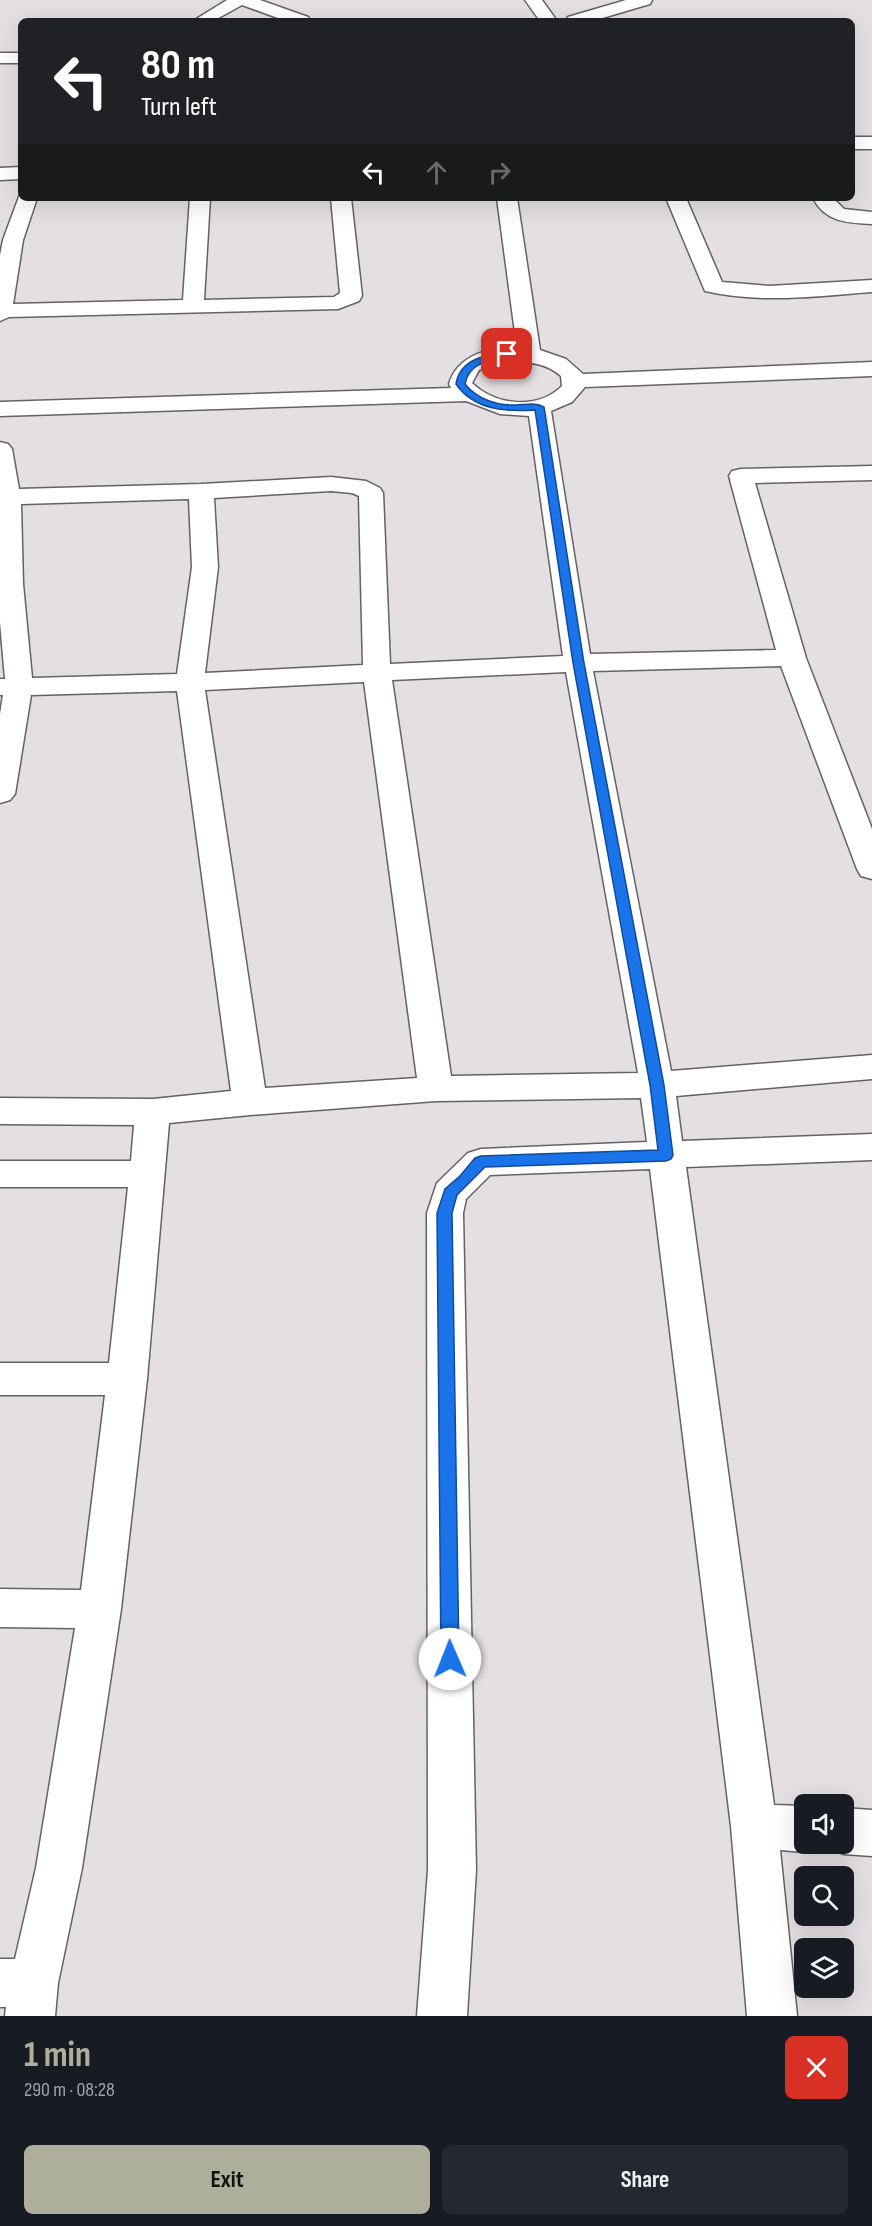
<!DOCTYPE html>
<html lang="en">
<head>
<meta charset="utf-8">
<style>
  :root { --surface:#171b24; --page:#242831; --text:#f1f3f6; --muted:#9ea1a6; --accent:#aeaf9a }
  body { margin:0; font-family:"Sofia Sans Condensed",sans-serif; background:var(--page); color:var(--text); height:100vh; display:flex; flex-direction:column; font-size:22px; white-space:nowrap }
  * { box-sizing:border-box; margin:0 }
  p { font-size:20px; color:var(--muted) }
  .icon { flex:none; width:33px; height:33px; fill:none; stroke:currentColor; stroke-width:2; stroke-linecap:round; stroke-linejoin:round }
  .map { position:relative; height:2016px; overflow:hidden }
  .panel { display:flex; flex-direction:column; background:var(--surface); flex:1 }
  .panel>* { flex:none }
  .hud { position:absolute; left:18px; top:18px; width:837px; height:183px; border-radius:9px; box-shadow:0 6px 24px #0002; background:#202124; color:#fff; overflow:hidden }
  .fabs { position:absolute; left:794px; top:1794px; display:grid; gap:12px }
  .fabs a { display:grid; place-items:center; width:60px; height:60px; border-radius:9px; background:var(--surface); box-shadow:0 6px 24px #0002; font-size:30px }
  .pin { position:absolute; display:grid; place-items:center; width:51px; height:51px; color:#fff; margin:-26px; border-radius:12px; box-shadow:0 3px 9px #0006 }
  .me { position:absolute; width:66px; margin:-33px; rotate:359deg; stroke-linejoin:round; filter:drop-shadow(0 0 4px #0008) }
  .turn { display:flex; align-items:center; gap:21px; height:126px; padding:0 24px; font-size:27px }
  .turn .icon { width:78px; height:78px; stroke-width:2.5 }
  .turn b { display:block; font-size:42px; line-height:51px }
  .lanes { display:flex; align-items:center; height:57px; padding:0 24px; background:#0003; justify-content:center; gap:30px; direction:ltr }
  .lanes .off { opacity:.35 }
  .round { display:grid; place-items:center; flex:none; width:63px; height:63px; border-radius:9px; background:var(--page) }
  .headline { display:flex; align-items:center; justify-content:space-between; height:102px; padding:0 24px }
  h1 { font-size:36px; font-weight:700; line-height:45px; color:var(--accent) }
  .action { display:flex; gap:12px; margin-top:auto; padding:12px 24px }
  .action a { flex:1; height:69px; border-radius:9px; background:var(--accent); color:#111; font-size:24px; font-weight:700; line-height:69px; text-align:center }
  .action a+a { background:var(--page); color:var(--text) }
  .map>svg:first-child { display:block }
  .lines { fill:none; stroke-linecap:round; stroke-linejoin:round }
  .minor-casing { stroke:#656165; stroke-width:3 }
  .minor { fill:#fff; fill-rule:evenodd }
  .route { fill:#1a73e8; stroke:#114b97; stroke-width:1.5 }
</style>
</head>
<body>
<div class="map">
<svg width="872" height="2016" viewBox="0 0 872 2016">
  <rect width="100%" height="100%" fill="#e3dfe3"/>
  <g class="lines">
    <g class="minor-casing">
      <g id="minor">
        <polygon points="227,0 260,0 308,17 310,21 286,21 242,5 213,21 193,21"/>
        <polygon points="525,0 542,0 557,21 540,21"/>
        <polygon points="626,0 652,0 650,4 592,21 566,21 568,17"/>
        <rect x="0" y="53" width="21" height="10"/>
        <rect x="852" y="137" width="20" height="12"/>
        <polygon points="21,167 21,179 0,180 0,168"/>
        <polygon points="20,194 21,198 37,198 23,240 13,304 183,300 190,198 210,198 204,300 334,297 340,293 331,198 351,198 362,296 359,301 338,309 9,317 0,321 0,255 3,240"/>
        <path d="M497 198H517L540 350 566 359 583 374 872 362V376L585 387 572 402 551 411 590 654 776 650 729 476 732 471 741 469 872 466V480L755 483 806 658 872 829V879L861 876 857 869 781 666 593 671 671 1071 872 1055V1079L676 1096 682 1141 872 1134V1160L686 1167 774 1805 804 1806V1844H821L804 1852 780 1850 797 2016H747L731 1826 650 1169 490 1175 466 1199 463 1213 476 1870 467 2016H417L428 1870 427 1213 437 1183 468 1153 481 1149 647 1142 641 1098 436 1101 250 1115 169 1123 147 1379 121 1609 82 1868 58 1983 55 2016H5L6 2007H0V1959H15L36 1868 75 1628 0 1627V1589L81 1590 105 1395H0V1363H109L128 1187H0V1161H131L134 1125 0 1124V1098L153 1099 231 1091 177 691 31 695 15 794 10 800 0 803V714L3 695H0V679H5L0 622V442L8 444 12 449 19 489 201 484 331 477 366 481 380 488 383 493 390 664 563 656 529 416 500 414 466 401 0 416V402L451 388 449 384C457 356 489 346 517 348ZM507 361C527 362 545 362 561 376L562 386C538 410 496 406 472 383L479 370ZM331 491 352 493 359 496 363 665 205 673 218 567 214 498ZM189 499 192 567 177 674 32 678 23 584 21 504ZM566 672 638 1073 451 1076 392 680ZM364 682 417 1078 265 1088 205 690Z"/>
        <path d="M666 198H686L722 282 769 286 872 280V292C816 296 761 304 705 291Z"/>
        <path d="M813 198H833L844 209 872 212V224C848 223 825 222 813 198Z"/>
        <polygon points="843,1808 872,1810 872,1856 843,1854 827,1847 825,1844 843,1844"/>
      </g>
    </g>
    <use href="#minor" class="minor"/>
  </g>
  <path class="route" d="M507 352 512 354 510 356C491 361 469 361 465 384 477 399 497 406 516 405 525 405 537 402 544 407L584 663 664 1085 673 1155 671 1159 666 1161 485 1167 457 1195 452 1213 459 1659 456 1665 450 1667 443 1665 441 1659 437 1213 445 1189 460 1176 475 1158 481 1156 658 1150 650 1085 573 663 535 410C505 412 474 410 456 384 460 359 485 355 507 352Z"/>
</svg>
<div class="fabs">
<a><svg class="icon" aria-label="sound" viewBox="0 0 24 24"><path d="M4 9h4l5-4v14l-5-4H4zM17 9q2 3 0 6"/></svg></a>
<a><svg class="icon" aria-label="search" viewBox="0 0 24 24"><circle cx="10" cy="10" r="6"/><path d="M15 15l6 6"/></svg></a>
<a><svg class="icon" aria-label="layers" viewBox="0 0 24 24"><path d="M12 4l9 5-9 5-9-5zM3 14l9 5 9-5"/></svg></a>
</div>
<div class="pin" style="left:507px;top:354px;background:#d93025"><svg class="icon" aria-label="arrive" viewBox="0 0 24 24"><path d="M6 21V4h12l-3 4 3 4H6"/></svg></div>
<svg class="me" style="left:450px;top:1659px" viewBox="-20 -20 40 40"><circle r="19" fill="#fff"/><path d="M0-13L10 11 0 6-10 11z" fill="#1a73e8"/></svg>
<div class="hud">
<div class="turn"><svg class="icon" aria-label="left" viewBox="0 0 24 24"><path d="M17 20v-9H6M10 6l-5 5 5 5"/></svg><div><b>80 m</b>Turn left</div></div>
<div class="lanes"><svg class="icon" aria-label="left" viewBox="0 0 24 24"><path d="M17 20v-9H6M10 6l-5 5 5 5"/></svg><svg class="icon off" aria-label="ahead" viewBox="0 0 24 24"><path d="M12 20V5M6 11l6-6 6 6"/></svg><svg class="icon off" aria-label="right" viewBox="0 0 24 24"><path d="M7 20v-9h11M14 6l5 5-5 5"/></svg></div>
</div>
</div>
<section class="panel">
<div class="headline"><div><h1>1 min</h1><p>290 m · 08:28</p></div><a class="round" style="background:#d93025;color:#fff"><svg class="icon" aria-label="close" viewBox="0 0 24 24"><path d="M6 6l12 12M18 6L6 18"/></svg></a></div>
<div class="action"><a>Exit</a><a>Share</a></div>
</section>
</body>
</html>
